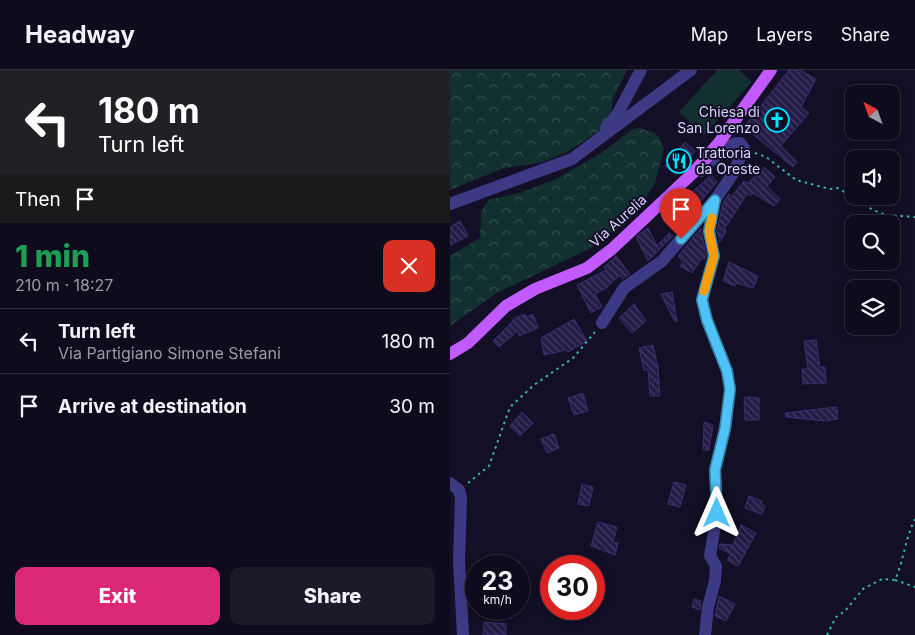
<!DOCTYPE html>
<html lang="en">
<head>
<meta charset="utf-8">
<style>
  :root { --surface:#0e0b1c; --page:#1c1929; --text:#f1f3f6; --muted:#9b9ba3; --line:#2e2b3b; --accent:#db2777 }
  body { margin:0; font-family:Inter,sans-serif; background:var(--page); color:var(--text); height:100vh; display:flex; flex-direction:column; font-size:19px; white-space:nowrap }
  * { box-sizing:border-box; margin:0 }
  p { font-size:16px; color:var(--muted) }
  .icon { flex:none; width:28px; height:28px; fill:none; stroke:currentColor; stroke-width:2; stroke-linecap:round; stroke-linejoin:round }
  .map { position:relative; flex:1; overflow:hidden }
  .panel { display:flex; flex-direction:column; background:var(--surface); width:450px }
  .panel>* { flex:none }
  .top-card { background:#202124; color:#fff; overflow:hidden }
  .needle { width:32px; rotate:319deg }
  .fabs { position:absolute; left:395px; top:15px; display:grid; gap:10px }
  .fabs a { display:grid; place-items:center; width:55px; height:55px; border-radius:10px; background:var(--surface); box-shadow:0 2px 12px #0003,0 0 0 1px var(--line); font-size:25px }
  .speed { position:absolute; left:15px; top:485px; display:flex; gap:10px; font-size:25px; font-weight:700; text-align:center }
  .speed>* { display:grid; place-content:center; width:65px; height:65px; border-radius:50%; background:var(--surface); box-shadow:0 2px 12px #0003,0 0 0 1px var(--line); line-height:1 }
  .speed small { font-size:12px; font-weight:400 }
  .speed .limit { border:8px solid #d22; background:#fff; color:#111 }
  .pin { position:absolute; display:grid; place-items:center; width:42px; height:42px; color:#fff; margin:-51px -21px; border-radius:50% 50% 50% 0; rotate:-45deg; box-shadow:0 0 5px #0007 }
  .pin .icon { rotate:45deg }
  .me { position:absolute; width:55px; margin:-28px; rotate:0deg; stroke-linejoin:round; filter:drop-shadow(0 0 4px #0008) }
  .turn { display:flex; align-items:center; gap:18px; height:105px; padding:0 15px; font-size:22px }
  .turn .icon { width:65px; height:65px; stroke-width:2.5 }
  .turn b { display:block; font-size:35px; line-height:42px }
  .then { display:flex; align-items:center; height:48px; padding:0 15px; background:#0003; gap:10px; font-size:19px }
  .round { display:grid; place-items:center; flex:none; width:52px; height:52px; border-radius:10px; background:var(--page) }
  .head { display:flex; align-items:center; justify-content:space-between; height:85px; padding:0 15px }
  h1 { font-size:30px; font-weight:800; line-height:38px; color:#1e9e55 }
  .action { display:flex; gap:10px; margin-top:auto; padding:10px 15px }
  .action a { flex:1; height:58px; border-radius:10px; background:var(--accent); color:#fff; font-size:20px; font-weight:800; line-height:58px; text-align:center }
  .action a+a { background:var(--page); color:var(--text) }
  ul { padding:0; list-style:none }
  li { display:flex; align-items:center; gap:15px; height:65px; padding:0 15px; border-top:1px solid var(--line) }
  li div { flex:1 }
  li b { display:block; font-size:19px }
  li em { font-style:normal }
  header { display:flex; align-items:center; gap:30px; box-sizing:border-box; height:70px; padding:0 25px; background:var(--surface); border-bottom:1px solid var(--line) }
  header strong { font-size:24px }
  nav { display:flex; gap:28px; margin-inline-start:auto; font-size:18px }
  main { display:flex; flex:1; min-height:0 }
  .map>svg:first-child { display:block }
  .forest { fill:url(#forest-crowns) }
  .garden { fill:#12302f }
  .building { fill:url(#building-back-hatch); stroke:#3b2d73 }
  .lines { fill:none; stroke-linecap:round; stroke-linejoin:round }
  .path { stroke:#2fb8b0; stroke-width:2; stroke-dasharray:2.5 4; stroke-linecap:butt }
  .minor { stroke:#3d3a85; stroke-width:12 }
  .major { stroke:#c25bff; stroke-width:12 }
  .route-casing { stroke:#337fa1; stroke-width:12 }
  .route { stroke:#4fc3f7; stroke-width:9 }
  .slow { stroke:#f59e0b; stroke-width:9 }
  .labels { text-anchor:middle; stroke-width:4; stroke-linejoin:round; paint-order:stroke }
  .poi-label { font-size:14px; fill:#d9d4ff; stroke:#130f26; text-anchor:end }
  .street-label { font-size:14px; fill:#d9d4ff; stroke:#130f26 }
</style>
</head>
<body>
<header>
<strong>Headway</strong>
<nav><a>Map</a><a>Layers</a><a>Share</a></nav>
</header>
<main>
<section class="panel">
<div class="top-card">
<div class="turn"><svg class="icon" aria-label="left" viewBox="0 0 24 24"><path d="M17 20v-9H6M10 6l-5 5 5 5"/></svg><div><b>180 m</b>Turn left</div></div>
<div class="then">Then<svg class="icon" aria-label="arrive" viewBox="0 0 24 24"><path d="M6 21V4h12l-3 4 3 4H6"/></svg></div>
</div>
<div class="head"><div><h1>1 min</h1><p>210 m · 18:27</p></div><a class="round" style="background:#d93025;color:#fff"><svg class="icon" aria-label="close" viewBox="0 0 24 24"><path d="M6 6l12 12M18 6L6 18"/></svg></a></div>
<ul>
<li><svg class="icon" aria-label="left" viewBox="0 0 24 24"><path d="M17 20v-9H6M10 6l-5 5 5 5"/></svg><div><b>Turn left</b><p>Via Partigiano Simone Stefani</p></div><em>180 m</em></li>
<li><svg class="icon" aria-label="arrive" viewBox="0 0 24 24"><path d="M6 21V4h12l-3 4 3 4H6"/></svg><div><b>Arrive at destination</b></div><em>30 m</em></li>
</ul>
<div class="action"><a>Exit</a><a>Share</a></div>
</section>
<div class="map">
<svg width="465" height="565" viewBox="0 0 465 565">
  <defs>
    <pattern id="forest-crowns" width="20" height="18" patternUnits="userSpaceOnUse" patternTransform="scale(1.25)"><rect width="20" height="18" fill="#12302f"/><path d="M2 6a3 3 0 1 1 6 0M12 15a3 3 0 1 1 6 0" fill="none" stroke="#344d4e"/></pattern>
    <pattern id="building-back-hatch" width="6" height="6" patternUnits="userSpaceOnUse" patternTransform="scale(1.25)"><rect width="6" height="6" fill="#241b47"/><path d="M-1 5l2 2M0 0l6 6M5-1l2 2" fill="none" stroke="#433b63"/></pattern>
  </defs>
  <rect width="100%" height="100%" fill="#130f26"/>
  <g class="forest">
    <polygon points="0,0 177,0 163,28 161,48 152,59 117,82 93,92 54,98 0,120"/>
    <polygon points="190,58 204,63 209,67 214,79 205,113 192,134 172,154 141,178 45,224 0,256 0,186 30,168 31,142 38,130 72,122 106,109 150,84 183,59"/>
  </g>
  <polygon class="garden" points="267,0 289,0 302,12 254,65 229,42"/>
  <g class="building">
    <polygon points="339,0 350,0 366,9 351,37 359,43 331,76 347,92 343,97 294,57"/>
    <polygon points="235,72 245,81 226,105 215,96"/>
    <polygon points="314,97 325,107 317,116 330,129 324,136 303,123 301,126 297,124 275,158 276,162 270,172 267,161 273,133 279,124 281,127 294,111 298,113"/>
    <polygon points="261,105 267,112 246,137 237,127"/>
    <polygon points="10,151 18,166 0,175 0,157"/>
    <polygon points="198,158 207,176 219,163 223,166 198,191 186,167"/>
    <polygon points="251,158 256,186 254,190 252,188 242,203 230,196 233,192 228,186"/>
    <polygon points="166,186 180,204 172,209 170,205 156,218 145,224 152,237 141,243 127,215 156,200 154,197"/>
    <polygon points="279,192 308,206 303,218 286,213 285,216 273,211"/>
    <polygon points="222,222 227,251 225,252 211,224"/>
    <polygon points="184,234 196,251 182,263 169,248"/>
    <polygon points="75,244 76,247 83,244 88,258 69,266 68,261 49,277 43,271 63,251 63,249"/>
    <polygon points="124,249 137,271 118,282 116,280 94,285 91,268"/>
    <polygon points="366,270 370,297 375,297 376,313 353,314 352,299 358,299 354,271"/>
    <polygon points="203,275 208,297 210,326 200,326 198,300 194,300 189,278"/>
    <polygon points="133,323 138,341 124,345 118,328"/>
    <polygon points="300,327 309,328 309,350 295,350 294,328"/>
    <polygon points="387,337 388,349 374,351 336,347 335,343"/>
    <polygon points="72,342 83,353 70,366 60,356"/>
    <polygon points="254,352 263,355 259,380 253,380"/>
    <polygon points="104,364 109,378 97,383 91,369"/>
    <polygon points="224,412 236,415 230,437 218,434"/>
    <polygon points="132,414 143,417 139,436 128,434"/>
    <polygon points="299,426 312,431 311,434 315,436 312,444 295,438"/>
    <polygon points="148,452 167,457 163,472 168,473 165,485 141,476"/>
    <polygon points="291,455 306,463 288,496 277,490 281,484 269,478 270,474 283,475"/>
    <polygon points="269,526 285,534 276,551 265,546"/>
    <polygon points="244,529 251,531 250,540 242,537"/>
    <polygon points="34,552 56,554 56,565 33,565"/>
  </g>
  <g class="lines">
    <g class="path">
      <polyline points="305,83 316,87 346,110 380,119 388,118 423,140 436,145 465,147"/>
      <polyline points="224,137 232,149"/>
      <polyline points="18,413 39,396 60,337 84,315 123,288 145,262"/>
      <polyline points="445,510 465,517"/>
      <path d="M377 565 386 547 395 541 413 519 432 509 445 510C454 490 455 469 465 449"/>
    </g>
    <g class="minor">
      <polyline points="156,58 167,45 191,0"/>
      <polyline points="0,134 122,89 241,0"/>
      <path d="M152 253 174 218 212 191 265 130 284 102 294 78 290 73C276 72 260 92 251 101"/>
      <polyline points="0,413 9,420 11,428 9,490 13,565"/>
      <polyline points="255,565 258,537 265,511 266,496 260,486 267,443 265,400 275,359 280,319 277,301 257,251 252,229 264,186 259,161 265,130"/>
    </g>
    <polyline class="major" points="0,284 18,273 56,236 85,219 137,198 162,179 244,102 268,74 321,0"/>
  </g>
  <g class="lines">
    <g class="route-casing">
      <polyline id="route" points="231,169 265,130 259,161 264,186 252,230 257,250 277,301 280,319 275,359 265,400 267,443"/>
    </g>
    <use href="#route" class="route"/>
    <polyline class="slow" points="254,221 264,186 259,161 262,148"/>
  </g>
  <defs>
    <g id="church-ring" transform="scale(1.25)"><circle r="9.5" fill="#130f26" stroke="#00e5ff" stroke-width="1.5"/><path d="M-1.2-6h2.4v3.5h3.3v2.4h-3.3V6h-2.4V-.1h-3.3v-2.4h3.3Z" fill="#00e5ff"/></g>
    <g id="restaurant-ring" transform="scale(1.25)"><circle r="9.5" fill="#130f26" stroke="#00e5ff" stroke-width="1.5"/><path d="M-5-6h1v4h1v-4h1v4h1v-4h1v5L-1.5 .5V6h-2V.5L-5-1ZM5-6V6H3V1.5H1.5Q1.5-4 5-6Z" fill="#00e5ff"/></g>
  </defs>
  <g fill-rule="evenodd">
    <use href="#church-ring" x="327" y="50"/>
    <use href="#restaurant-ring" x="229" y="91"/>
  </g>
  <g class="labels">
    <g class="poi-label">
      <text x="310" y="47">Chiesa di<tspan x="310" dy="16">San Lorenzo</tspan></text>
      <text x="246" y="88" text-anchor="start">Trattoria<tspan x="246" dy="16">da Oreste</tspan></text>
    </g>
    <g class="street-label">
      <text transform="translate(168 151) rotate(-42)" y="5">Via Aurelia</text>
    </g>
  </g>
</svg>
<div class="fabs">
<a><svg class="needle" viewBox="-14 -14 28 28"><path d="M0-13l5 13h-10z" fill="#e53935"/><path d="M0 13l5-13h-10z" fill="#9b9ba3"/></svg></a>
<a><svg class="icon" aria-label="sound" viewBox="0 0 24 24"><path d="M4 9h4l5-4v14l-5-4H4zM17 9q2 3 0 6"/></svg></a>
<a><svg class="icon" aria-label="search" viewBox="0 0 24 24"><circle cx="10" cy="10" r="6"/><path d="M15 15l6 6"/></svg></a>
<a><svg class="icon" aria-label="layers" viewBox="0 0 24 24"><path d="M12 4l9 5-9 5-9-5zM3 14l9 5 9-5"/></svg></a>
</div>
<div class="speed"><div>23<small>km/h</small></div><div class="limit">30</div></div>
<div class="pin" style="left:231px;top:169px;background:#d93025"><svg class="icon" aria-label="arrive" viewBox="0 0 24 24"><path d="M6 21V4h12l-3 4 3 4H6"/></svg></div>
<svg class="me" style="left:267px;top:443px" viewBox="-20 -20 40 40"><path d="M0-17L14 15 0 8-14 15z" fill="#4fc3f7" stroke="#fff" stroke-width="4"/></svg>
</div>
</main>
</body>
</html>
